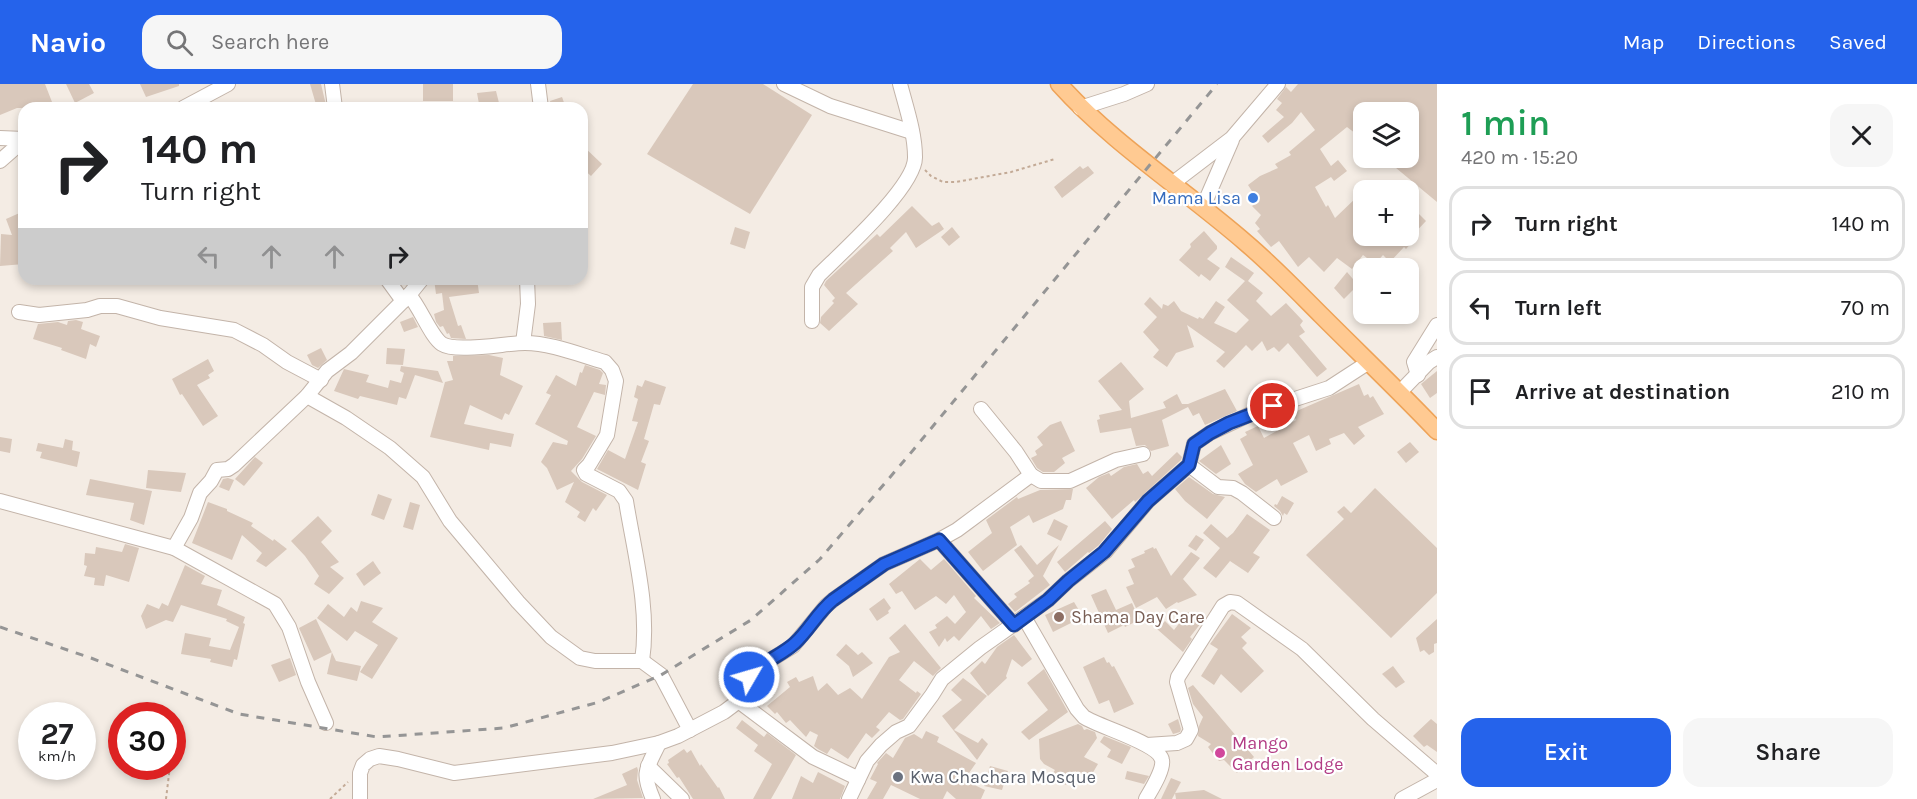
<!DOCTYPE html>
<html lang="en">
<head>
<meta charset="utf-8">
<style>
  :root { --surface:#fff; --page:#f6f6f6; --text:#202124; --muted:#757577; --line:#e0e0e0; --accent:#2563eb }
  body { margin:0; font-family:Karla,sans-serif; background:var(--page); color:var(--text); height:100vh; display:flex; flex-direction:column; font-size:22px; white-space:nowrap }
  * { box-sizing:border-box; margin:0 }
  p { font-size:20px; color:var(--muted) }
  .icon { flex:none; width:33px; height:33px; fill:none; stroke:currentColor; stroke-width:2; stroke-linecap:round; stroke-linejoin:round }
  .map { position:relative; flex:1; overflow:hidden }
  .panel { display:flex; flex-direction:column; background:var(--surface); width:480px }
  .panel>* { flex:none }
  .guide { position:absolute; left:18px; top:18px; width:570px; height:183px; border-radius:18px; box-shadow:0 3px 9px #0003; background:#fff; color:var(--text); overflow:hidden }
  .fabs { position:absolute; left:1353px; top:18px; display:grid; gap:12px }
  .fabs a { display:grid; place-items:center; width:66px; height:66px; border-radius:12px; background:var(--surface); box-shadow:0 3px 9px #0003; font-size:30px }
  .speed { position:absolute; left:18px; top:618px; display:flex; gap:12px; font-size:30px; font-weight:700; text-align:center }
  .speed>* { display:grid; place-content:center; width:78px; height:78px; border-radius:50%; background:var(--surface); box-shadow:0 3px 9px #0003; line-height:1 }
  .speed small { font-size:15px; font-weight:400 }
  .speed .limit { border:9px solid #d22; background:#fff; color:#111 }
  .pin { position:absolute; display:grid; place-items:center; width:51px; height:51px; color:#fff; margin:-26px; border:3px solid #fff; border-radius:50%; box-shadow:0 2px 6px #0007 }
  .me { position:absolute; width:66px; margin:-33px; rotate:52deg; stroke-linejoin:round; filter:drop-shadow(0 0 4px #0008) }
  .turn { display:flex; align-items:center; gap:21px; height:126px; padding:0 24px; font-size:27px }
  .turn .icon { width:78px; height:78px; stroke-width:2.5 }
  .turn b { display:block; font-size:42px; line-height:51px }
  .lanes { display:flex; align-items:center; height:57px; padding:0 24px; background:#0003; justify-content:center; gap:30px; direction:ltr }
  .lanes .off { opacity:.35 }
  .round { display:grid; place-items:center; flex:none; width:63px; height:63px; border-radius:18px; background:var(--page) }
  .overview { display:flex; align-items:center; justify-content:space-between; height:102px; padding:0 24px }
  h1 { font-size:36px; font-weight:600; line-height:45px; color:#1e9e55 }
  .cta { display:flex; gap:12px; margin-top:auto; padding:12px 24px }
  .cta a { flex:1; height:69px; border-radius:18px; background:var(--accent); color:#fff; font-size:24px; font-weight:600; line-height:69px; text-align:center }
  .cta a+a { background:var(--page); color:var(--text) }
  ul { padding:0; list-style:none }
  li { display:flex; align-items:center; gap:18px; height:75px; margin:0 12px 9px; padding:0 12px; border:3px solid var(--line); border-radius:18px }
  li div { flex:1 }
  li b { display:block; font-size:22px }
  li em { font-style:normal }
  header { display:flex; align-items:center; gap:36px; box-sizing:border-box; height:84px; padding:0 30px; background:var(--accent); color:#fff }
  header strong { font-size:28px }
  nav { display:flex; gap:33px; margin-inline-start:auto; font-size:21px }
  .search { width:420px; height:54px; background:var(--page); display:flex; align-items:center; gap:15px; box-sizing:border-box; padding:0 21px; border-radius:18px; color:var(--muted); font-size:22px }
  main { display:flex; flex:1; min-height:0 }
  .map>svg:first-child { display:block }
  .building { fill:#d9c8bb }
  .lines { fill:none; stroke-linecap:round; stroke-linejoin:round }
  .minor-casing { stroke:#c3b4a9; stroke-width:16 }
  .major-casing { stroke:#eea358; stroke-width:19 }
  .path { stroke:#c3aa96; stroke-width:2; stroke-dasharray:3 3; stroke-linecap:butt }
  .minor { stroke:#fff; stroke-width:14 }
  .major { stroke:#ffca92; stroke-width:16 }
  .rail { stroke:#959595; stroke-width:3; stroke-dasharray:8 8; stroke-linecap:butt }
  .route-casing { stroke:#184099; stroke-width:15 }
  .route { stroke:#2563eb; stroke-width:10 }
  .shop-dot { fill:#3f7fe0; stroke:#fff; stroke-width:2 }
  .education-dot { fill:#8d6e63; stroke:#fff; stroke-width:2 }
  .hotel-dot { fill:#d1479c; stroke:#fff; stroke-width:2 }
  .worship-dot { fill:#6b7280; stroke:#fff; stroke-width:2 }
  .labels { text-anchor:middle; stroke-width:4.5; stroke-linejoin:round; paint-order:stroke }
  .shop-label { font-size:18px; fill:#366cbe; stroke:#fff; text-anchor:end }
  .education-label { font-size:18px; fill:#785e54; stroke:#fff; text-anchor:start }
  .hotel-label { font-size:18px; fill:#b23c85; stroke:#fff; text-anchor:start }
  .worship-label { font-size:18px; fill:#5b616d; stroke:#fff; text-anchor:start }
</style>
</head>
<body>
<header>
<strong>Navio</strong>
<div class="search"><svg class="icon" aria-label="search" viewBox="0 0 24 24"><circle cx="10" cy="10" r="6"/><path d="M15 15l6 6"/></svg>Search here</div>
<nav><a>Map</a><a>Directions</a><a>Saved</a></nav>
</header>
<main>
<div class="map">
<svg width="1437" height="715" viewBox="0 0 1437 715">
  <rect width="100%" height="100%" fill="#f4ece4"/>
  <g class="building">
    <polygon points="0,0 45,0 52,18 49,19 50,24 17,24 0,31"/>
    <polygon points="66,0 89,0 94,9 75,19"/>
    <polygon points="140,0 179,0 179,2 146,13"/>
    <polygon points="310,0 321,0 326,21 317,24"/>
    <rect x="423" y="0" width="30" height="17"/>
    <polygon points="693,0 763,0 812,31 750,130 647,70"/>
    <polygon points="1298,0 1437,0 1437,118 1384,74 1408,74 1408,28 1364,28 1364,56 1347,43 1320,65 1331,82 1338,76 1347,87 1334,97 1331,93 1315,103 1326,123 1328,121 1335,134 1359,111 1364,119 1364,152 1408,152 1408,119 1426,137 1411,153 1414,156 1406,165 1404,163 1390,178 1383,171 1375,180 1363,171 1352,185 1337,174 1324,188 1309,173 1298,183 1279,157 1271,163 1257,147 1260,145 1255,139 1261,131 1252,122 1259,118 1248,101 1260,92 1278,84 1275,80 1291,71 1289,68 1315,46 1301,28 1292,39 1268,59 1262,52 1284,33 1276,26 1282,19 1277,15 1286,3 1291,8"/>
    <polygon points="496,7 500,23 485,24 485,21 479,20 477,9"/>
    <polygon points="562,13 566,24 552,24 550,17"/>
    <polygon points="582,61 602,80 591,92 582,84"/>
    <polygon points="1080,82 1083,85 1088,82 1094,89 1062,114 1054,103"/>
    <polygon points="912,122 932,142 939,138 944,145 916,164 906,148 890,164 893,167 846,209 858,220 829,247 820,239 821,233 834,219 832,217 835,214 824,201 826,197 877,150 880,153"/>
    <polygon points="24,127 24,180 0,182 1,150 12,151 6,135"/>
    <polygon points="735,143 750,148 745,165 730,160"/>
    <polygon points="952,143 960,153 949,162 941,153"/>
    <polygon points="1204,147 1217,162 1217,165 1207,175 1220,184 1210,197 1201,190 1199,193 1179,176 1191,163 1190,160"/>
    <polygon points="1231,173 1254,189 1248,197 1263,209 1256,217 1271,232 1286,219 1303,237 1300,241 1305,248 1299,252 1327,285 1317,293 1288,259 1279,268 1274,263 1267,267 1262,257 1252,267 1246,261 1224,284 1216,277 1225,268 1187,241 1194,263 1176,269 1167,283 1153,273 1159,266 1143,248 1157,233 1144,220 1150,213 1162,225 1163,220 1168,222 1174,217 1181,227 1198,235 1199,233 1203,235 1216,217 1225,223 1214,239 1236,249 1249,236 1227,216 1245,197 1225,183"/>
    <polygon points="1347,188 1358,201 1344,215 1334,204"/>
    <polygon points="434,195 477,195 479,209 449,213 458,242 461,241 466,255 451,254 449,249 447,250 443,242 440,243 436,238 434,230 444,226 442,209 436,210"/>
    <polygon points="413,233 418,243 404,248 400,238"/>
    <polygon points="76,236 83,238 81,245 100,252 96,263 90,260 86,275 61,266 62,264 33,255 38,240 58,238 67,241 68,237"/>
    <polygon points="561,238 562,256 544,252 543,239"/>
    <polygon points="321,264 327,276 318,284 312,281 307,271"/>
    <polygon points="387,264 405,265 403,281 386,280"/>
    <polygon points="489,271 503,274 500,291 523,302 509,331 505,329 502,336 470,321 464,340 514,350 511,363 490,359 489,366 430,353 445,298 453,296 447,277 453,277 453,272"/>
    <polygon points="208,275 214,287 208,291 210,294 197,301 218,332 203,342 182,310 180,311 172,295"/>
    <polygon points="1121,278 1144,305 1129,317 1131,334 1166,324 1163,318 1177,310 1182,320 1188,320 1225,305 1237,327 1205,341 1199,329 1193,332 1188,323 1162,336 1169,362 1151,367 1145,361 1136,362 1131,344 1100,349 1097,336 1100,335 1099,331 1122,326 1098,297"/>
    <polygon points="585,281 600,286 603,289 599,300 606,301 605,311 594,308 577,343 596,352 582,375 571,387 582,398 607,411 596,427 593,424 585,438 577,433 580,428 565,418 574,398 557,406 547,384 541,378 553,358 567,361 568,357 535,340 551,311 546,309 556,291 576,302 580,288 582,289"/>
    <polygon points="401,282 438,287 443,299 415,291 406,315 399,313 397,321 360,312 358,315 334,307 344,285 369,291 366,298 388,304 390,296 401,299 404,289 400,287"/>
    <polygon points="1437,287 1437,309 1430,314 1421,300"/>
    <polygon points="645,296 666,303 660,321 654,320 644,355 649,357 641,378 646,380 638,406 597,385 608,366 625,375 638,338 632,337 638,315 634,313 637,301 642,303"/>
    <polygon points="1359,300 1364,312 1368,310 1370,314 1373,312 1384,330 1358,343 1365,352 1354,361 1344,349 1329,355 1331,360 1316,367 1309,351 1293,359 1308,388 1281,402 1277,395 1256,408 1245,400 1238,390 1253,381 1240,355 1247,351 1245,348 1258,342 1264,354 1296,336 1292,329"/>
    <polygon points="1061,337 1075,367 1062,374 1065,379 1054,388 1043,388 1037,384 1031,374 1037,371 1035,367 1043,361 1037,353 1050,341"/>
    <polygon points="0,353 12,355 10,369 0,367"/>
    <polygon points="65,355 73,357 72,366 80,368 77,383 40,374 42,368 36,367 38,359 63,364"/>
    <polygon points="1410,358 1419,368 1406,379 1397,368"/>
    <polygon points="1221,361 1231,380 1216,390 1199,377"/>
    <polygon points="1177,368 1182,373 1181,376 1135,418 1134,416 1112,435 1086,404 1099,393 1109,389 1111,392 1124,383 1137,380 1143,390 1148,387 1152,392"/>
    <polygon points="255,373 263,379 244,402 235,395"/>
    <polygon points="148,386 186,389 181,408 146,404"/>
    <polygon points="1189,393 1213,410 1225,413 1207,435 1185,417 1175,405"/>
    <polygon points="228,394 234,396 229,407 219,403 223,395"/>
    <polygon points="90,395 152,407 144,441 130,436 134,419 86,411"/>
    <polygon points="1375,404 1437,464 1437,509 1391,554 1306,471 1344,435 1337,428 1344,422 1351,429"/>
    <polygon points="1073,405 1071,416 1066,416 1063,425 1033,439 1029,431 1010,443 1017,461 983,487 968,468 992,449 986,436 1017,413 1018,415 1040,406"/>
    <polygon points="378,410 392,415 384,436 371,431"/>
    <polygon points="1282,412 1294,419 1287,431 1284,429 1283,432 1280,427 1274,422 1275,420 1277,421"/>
    <polygon points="208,418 227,425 227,427 253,439 251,442 273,457 274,455 287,465 266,483 256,477 262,469 242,451 232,476 192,459"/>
    <polygon points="410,418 420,421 413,446 403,443"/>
    <polygon points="1247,430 1270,446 1253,469 1260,473 1248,489 1230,477 1216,494 1203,484 1220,464 1203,449 1211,440 1227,454 1233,449"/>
    <polygon points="318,432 332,447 321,458 339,478 330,483 344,494 329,510 314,500 319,492 305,472 291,457"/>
    <polygon points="1054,435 1068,442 1061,457 1047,450"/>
    <polygon points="1105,437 1112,445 1099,461 1089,469 1088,468 1065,488 1057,478"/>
    <polygon points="1196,451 1204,456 1196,467 1188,462"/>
    <polygon points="125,460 139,464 129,498 106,491 104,502 94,501 95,494 84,492 87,482 84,481 85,469 95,470 96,463 122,468"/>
    <polygon points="1021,461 1037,481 1059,461 1043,492 1050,501 1015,528 1008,520 1017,513 1014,510 1030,499 1028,497 1034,492 1014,466"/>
    <polygon points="1153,463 1154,465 1156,464 1171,492 1191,468 1200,474 1183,495 1197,511 1178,519 1177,518 1166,525 1157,513 1136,524 1126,503 1134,500 1128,486 1135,483 1131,475 1145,469 1144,467"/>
    <polygon points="920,475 931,486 944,475 976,512 974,514 1000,539 991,545 981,532 959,557 954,552 947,558 945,554 939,563 929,548 937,544 935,541 947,532 955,540 966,528 954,511 946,520 936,512 915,526 902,507 896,510 889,500"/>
    <polygon points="373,477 381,489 364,502 356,490"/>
    <polygon points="185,481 205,492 201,500 222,506 217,521 245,533 243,539 245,540 237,576 234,575 232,583 210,578 211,575 181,570 185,549 211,554 209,562 230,566 239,543 226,537 227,535 181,521 173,538 166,536 146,545 141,532 147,520 159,525 162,519 168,522"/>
    <polygon points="1106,505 1116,526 1132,519 1139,536 1125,543 1124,541 1108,549 1091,511"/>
    <polygon points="884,514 891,524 888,527 889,529 877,537 869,525"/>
    <polygon points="361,517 383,524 372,538 398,554 372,595 360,588 378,561 355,547 347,557 317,534 328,520 344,533 351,523 357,528"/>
    <polygon points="1074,518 1083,533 1053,548 1045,531"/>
    <polygon points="1188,528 1201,539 1190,553 1192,555 1183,568 1157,545 1165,537 1174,546"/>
    <polygon points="1232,530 1251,544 1241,553 1247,559 1242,564 1264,587 1241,609 1221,590 1214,601 1201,592 1218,565 1210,560"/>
    <polygon points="316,535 336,577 361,582 357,597 327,590 332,568 314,577 299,544"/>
    <polygon points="1437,535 1437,559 1434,560 1434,568 1429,571 1424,566 1420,568 1416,554"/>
    <polygon points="905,540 941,584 933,592 914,577 899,596 916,609 917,607 921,610 903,635 900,636 889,628 876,643 880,646 872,654 866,649 848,675 831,664 827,670 818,665 814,662 818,651 810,647 806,653 790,636 786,639 777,628 775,630 767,622 790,603 787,598 796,593 799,598 813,592 818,607 827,599 838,611 850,604 862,615 889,573 900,568 889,554"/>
    <polygon points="1014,551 1032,575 1022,583 1012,575 1006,592 1007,594 988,612 970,589 982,577 985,580 997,563"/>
    <polygon points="846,560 858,571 862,568 873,579 853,593 849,582 836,571"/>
    <polygon points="1104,573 1107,579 1109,578 1112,583 1114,582 1134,620 1114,629 1109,616 1099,620 1083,583"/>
    <polygon points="290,574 296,591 279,598 271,581"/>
    <polygon points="1393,582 1405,598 1396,604 1382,590"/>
    <polygon points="1044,585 1068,628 1029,656 1021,648 1048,626 1027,599"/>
    <polygon points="963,594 987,612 954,646 978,659 982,654 988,660 977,676 942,632 962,616 951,606"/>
    <polygon points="1193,601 1254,673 1237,689 1224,676 1219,677 1208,663 1211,660 1198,652 1199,642 1203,633 1193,620 1188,604"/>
    <polygon points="1178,635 1181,645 1180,648 1173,650 1168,640"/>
    <polygon points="1431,635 1437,640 1437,668 1427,661 1424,663 1413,652"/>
    <polygon points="742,636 764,653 767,649 796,671 771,715 753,715 772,680 754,667 758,661 736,644"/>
    <polygon points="1078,640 1082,642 1084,646 1087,645 1095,648 1097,654 1084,673 1098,680 1089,695 1075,687 1066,701 1051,692 1055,686 1044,680 1040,675 1039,655"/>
    <polygon points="926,647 939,653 937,658 976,679 964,696 985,706 981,715 956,715 947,707 943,715 920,715 891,701 883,715 867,715 877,698 870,695 878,680 877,679 886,669 893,674 905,654 914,650 922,655"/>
    <polygon points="1104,652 1131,663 1122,680 1107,673 1111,666 1100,658"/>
    <polygon points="684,665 687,669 691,666 700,682 701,680 718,704 719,703 725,715 693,715 679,693 677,694 667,680 669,679 668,676"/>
    <polygon points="990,682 1008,687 1002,706 984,702"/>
    <polygon points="637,683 638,686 637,696 643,714 593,715 627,701 622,690"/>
    <polygon points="1127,687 1149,692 1144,700 1125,695"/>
    <polygon points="818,688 845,702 840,715 792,715 801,692 813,699"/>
    <polygon points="1171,694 1181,698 1172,715 1161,715"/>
    <polygon points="1204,706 1222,715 1176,715 1175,709"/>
  </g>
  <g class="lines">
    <g class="minor-casing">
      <g id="minor">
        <polyline points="332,0 335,24"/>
        <polyline points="538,0 541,24"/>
        <polyline points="784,0 830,22 912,48"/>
        <polyline points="183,24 228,0"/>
        <polyline points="1080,24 1124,10 1147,0"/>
        <polyline points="0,54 24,55"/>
        <polyline points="0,77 24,56"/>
        <polyline points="1173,99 1232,54 1278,0"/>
        <polyline points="1203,123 1232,56"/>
        <polyline points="387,195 403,217"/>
        <path d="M409 211C420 223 431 253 442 260 456 269 507 259 525 259 551 259 580 271 605 278L612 286 616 297 607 351 589 381 584 386 586 390 619 407 626 417C634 467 650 525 642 577"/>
        <polyline points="19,228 39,231 87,226 100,222 117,222 160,234 234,246 263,261 287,278 321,296"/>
        <path d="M812 237V203L819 191C841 169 916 102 915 73 915 49 906 23 900 0"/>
        <polyline points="523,259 528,220 527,195"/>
        <polyline points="1418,291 1414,278 1437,241"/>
        <polyline points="1400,308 1429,278 1437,273"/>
        <polyline points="307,312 346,334 390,364 423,393 450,437 518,518 551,553 580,574 595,577 642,577 661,591 690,646"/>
        <polyline points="981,325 1016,368 1031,391 1041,397 1070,397 1116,376 1143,370"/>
        <polyline points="1189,381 1218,403 1233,404 1242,409 1274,434"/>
        <polyline points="0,417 174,464 275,520 289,543 308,598 326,639"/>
        <polyline points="939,456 1014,541"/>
        <polyline points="174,464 191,434 200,409 211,397 217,386 228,385 234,381 307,312 327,287 351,269 409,211 422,195"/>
        <path d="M1024 533 1077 625 1084 633C1099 643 1159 659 1162 676 1164 686 1151 706 1146 715"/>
        <polyline points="737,616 813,673 853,692 858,696"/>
        <polyline points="1147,661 1177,659 1186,655 1191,646 1177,598 1178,593 1223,522 1230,518 1237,519 1302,565 1373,635 1437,690"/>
        <polyline points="648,682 682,715"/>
        <polyline points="360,715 360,689 363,681 370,675 379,672 398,675 454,689 612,669 659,659 678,652 724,628 736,619 754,586 793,562 826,522 833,516 884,480 939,456 957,446 1031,391"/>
        <path d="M653 715C641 687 647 685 659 659"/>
        <polyline points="849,715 867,677 881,661 896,648 909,642 932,611 942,595 980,564 1048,516 1068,497 1105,468 1148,417 1189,381 1194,360 1210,349 1255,328 1329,304 1369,278"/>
        <polyline points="1402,715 1437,696"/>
      </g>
    </g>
    <g class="major-casing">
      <path id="major" d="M1059 0C1114 61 1184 105 1246 159 1272 181 1297 207 1321 231 1360 270 1400 308 1437 347"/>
    </g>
    <g class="path">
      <polyline points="925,86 931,92 943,98 956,98 1011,88 1055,75"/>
      <polyline points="166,715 170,682"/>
      <polyline points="330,715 348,698"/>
    </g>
    <use href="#minor" class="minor"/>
    <use href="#major" class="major"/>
    <polyline class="rail" points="0,543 91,574 239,630 377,653 504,644 599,618 661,591 751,536 820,475 909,371 1217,0"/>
  </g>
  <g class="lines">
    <g class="route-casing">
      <path id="route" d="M749 593C761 578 781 572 795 559 809 546 818 528 833 516L884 480 939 456 1014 541 1048 516 1068 497 1104 468 1148 417 1189 381 1194 360 1210 349 1229 339 1273 322"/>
    </g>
    <use href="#route" class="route"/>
  </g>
  <circle class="shop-dot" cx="1253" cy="114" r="6"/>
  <circle class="education-dot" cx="1059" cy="533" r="6"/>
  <circle class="hotel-dot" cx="1220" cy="669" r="6"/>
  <circle class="worship-dot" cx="898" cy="693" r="6"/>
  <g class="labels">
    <g class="shop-label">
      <text x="1241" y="120">Mama Lisa</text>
    </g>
    <g class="education-label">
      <text x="1071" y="539">Shama Day Care</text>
    </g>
    <g class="hotel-label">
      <text x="1232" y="665">Mango<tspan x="1232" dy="21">Garden Lodge</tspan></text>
    </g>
    <g class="worship-label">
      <text x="910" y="699">Kwa Chachara Mosque</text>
    </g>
  </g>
</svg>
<div class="fabs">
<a><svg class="icon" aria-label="layers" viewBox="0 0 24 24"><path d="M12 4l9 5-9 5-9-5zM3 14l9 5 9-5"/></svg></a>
<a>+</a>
<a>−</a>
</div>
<div class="speed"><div>27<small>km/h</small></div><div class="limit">30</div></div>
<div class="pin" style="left:1273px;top:322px;background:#d93025"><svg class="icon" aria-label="arrive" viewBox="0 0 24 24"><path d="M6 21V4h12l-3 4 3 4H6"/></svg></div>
<svg class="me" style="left:749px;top:593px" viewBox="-20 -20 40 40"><circle r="17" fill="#2563eb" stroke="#fff" stroke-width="3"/><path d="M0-11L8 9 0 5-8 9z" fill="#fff"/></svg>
<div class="guide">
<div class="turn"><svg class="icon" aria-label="right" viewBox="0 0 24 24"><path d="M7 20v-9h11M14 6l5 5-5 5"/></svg><div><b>140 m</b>Turn right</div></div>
<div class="lanes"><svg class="icon off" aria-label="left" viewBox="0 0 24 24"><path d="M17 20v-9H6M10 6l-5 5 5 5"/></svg><svg class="icon off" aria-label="ahead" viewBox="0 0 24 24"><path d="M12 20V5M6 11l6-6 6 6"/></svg><svg class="icon off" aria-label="ahead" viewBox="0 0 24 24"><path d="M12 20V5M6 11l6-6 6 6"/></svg><svg class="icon" aria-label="right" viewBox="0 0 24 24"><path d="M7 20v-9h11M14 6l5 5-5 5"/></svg></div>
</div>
</div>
<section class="panel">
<div class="overview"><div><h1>1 min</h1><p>420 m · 15:20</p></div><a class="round"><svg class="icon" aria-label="close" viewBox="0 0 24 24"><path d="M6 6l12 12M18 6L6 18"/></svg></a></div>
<ul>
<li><svg class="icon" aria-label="right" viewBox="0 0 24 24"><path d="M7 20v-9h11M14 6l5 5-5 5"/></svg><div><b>Turn right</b></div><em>140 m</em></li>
<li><svg class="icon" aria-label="left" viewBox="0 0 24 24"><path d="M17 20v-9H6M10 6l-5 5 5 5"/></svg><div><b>Turn left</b></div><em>70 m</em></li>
<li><svg class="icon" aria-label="arrive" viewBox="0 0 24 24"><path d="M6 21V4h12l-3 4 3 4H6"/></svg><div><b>Arrive at destination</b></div><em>210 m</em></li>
</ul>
<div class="cta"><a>Exit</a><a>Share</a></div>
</section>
</main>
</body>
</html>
